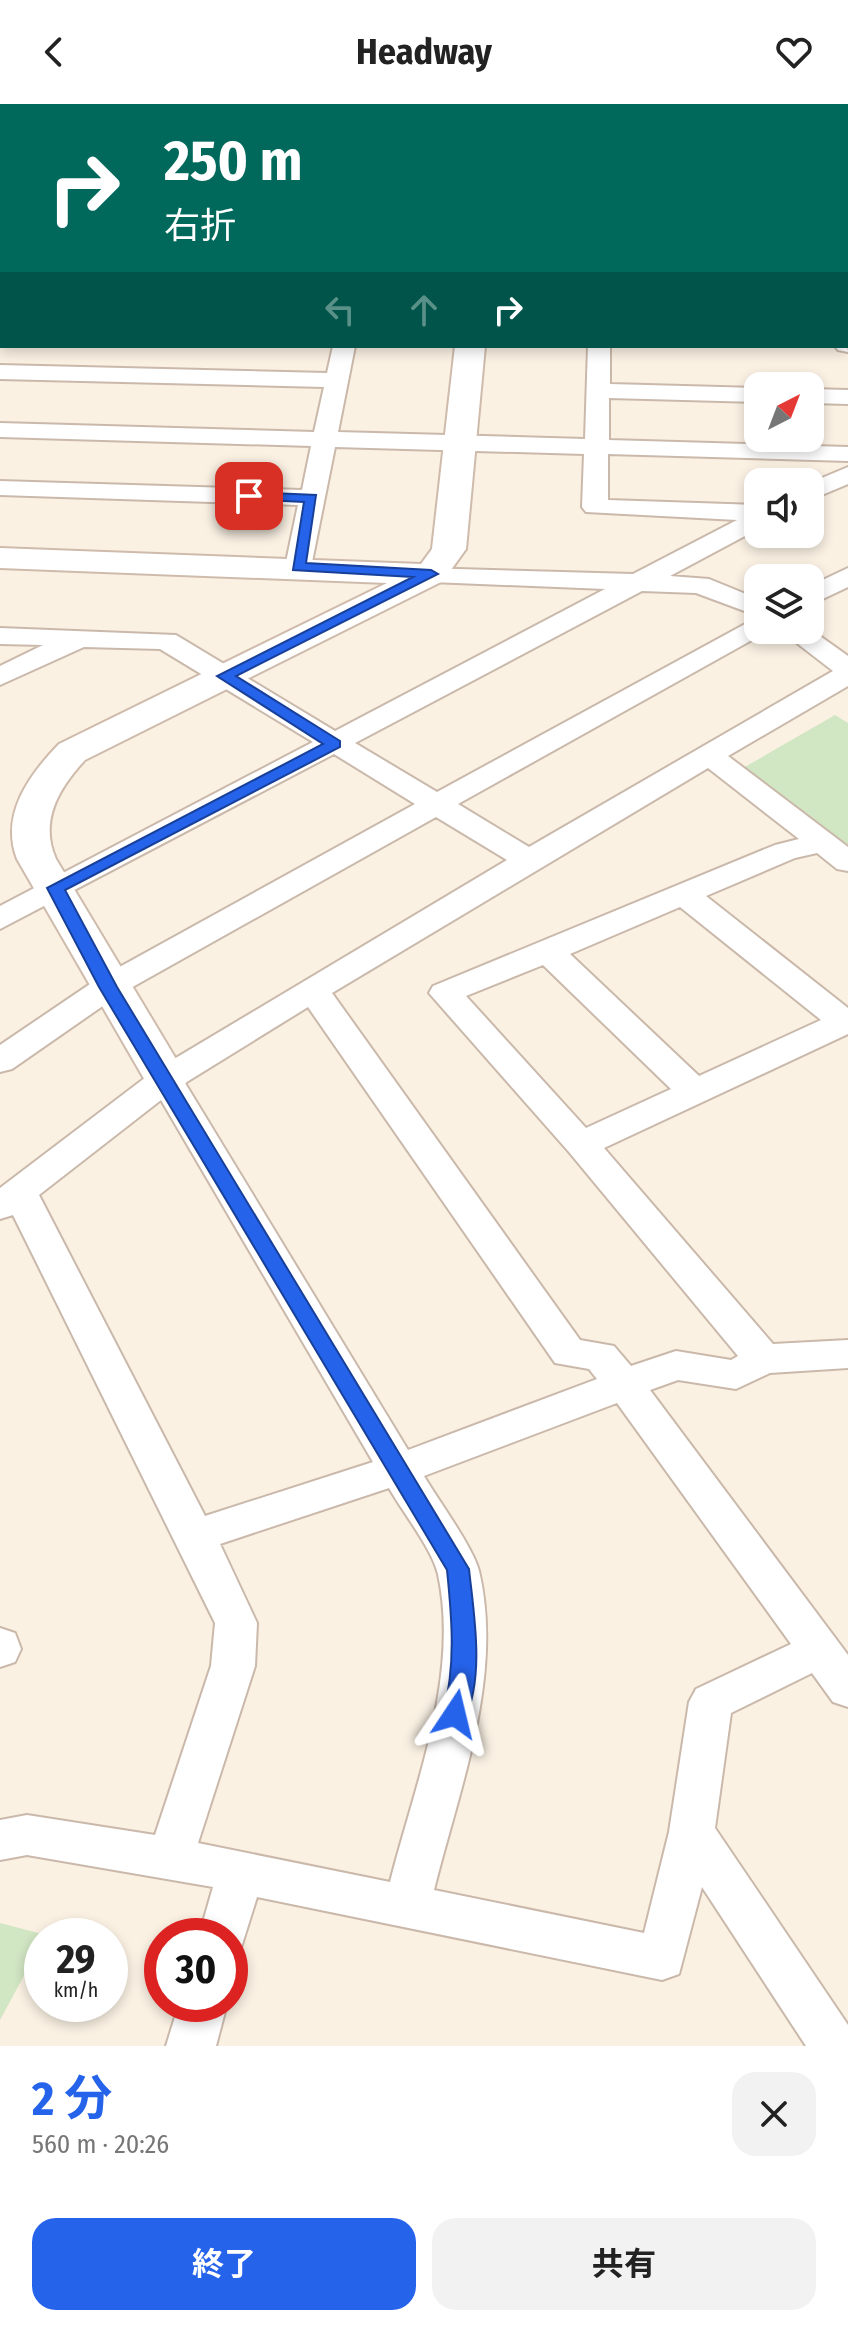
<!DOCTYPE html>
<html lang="ja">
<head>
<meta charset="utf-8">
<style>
  :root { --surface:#fff; --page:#f2f2f2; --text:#222; --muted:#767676; --accent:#2563eb }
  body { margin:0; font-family:"Fira Sans Condensed","Noto Sans JP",sans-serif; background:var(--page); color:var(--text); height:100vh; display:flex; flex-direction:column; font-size:30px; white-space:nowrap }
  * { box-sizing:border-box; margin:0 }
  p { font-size:26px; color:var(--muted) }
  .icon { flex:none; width:44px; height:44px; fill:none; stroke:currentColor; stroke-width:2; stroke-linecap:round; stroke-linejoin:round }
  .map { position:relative; height:1942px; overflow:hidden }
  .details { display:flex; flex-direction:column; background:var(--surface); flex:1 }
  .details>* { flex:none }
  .banner { position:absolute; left:0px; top:0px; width:848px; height:244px; box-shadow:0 4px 12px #0003; background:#00695c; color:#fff; overflow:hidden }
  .needle { width:52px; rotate:42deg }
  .fabs { position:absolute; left:744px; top:268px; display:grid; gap:16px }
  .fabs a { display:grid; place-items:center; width:80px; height:80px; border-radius:16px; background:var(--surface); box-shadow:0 4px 12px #0003; font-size:40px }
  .speed { position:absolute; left:24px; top:1814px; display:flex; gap:16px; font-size:40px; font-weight:700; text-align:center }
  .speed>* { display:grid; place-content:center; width:104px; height:104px; border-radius:50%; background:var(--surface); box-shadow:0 4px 12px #0003; line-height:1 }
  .speed small { font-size:20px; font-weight:400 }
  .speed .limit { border:12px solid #d22; background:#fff; color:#111 }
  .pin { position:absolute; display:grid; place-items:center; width:68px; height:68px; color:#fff; margin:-34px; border-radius:16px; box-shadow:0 4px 12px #0006 }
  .me { position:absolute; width:88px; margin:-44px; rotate:10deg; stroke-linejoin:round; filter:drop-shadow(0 0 6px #0008) }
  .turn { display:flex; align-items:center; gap:28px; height:168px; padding:0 32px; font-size:36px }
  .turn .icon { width:104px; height:104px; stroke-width:2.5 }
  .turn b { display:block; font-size:56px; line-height:68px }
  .lanes { display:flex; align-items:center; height:76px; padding:0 32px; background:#0003; justify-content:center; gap:40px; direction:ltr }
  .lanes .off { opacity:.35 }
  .round { display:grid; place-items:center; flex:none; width:84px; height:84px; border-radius:24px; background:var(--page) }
  .head { display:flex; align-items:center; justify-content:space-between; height:136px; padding:0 32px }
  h1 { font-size:48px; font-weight:700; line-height:60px; color:var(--accent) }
  .action { display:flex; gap:16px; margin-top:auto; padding:16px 32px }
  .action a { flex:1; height:92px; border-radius:24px; background:var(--accent); color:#fff; font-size:32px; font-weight:700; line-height:92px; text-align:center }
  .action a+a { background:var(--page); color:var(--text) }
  header { display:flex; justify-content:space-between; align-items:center; height:104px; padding:0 32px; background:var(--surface); font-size:36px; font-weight:700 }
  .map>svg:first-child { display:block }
  .green { fill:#d1e6c3 }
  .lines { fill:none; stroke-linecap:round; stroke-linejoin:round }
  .street-casing { stroke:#cab9ab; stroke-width:4 }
  .secondary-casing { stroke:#cfbbab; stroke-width:4 }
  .street { fill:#fff; fill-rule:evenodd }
  .secondary { fill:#fff; fill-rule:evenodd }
  .route { fill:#2563eb; stroke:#184099; stroke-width:2 }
</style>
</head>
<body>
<header><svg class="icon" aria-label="back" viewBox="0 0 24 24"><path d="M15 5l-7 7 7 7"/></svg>Headway<svg class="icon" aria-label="heart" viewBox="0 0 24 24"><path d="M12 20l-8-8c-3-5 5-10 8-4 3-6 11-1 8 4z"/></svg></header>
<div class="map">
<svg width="848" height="1942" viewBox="0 0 848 1942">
  <rect width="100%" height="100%" fill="#faf1e3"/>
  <g class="green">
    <polygon points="0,0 330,0 2,2 2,209"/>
    <polygon points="835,611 848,619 848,741 743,664"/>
    <polygon points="0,1819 46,1831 0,1916"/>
  </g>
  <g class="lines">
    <g class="street-casing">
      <g id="street">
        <polygon points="679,0 712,0 713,2 680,2"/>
        <polygon points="846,14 848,15 848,27 846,26"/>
        <rect x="846" y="170" width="2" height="14"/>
        <rect x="0" y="208" width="2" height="14"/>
        <polygon points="846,234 848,248 838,246 835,242 846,242"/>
        <path d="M333 242H355L338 328 585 335 588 242H610V280L758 284V298L609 294V336L848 343V357L608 350V396L758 401V425L670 472 709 475 758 495V512L696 489 642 487 355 639 437 688 758 513V526L768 527 458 700 529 743 833 567 780 526 810 525 848 552V582L728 652 848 743V767L837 765 817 749 795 754 706 792 848 904V930L604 1044 773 1240 848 1236V1264L770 1269 736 1285 678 1276 650 1286 848 1551V1603L833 1598 812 1569 731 1609 715 1724 848 1921V1942H806L702 1783 679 1870 662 1876 257 1793 240 1847 230 1851V1832H199L213 1783 27 1751 0 1756V1716L27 1711 155 1731 211 1562 215 1519 13 1111 0 1115V1084L154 967 507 756 436 713 120 890 12 965 0 968V941L96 876 415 700 334 650 0 825V802L313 638 160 545 84 543 0 581V562L43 541 0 540V524L176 531 335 627 605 485 431 478 422 476 418 470 422 464 633 470 737 416 586 408 582 403 584 350 335 343 311 463 298 471 285 463 298 401 0 391V377L302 386 311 342 0 333V319L314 328 324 283 0 275V261L327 269ZM708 664 799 735 775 741 433 882 429 889 569 1048 738 1252 731 1256 676 1247 631 1262 614 1242 580 1236 332 889ZM680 803 821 916 699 972 570 850ZM543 861 671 985 586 1024 466 892ZM308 903 555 1259 589 1265 597 1275 408 1346 185 979ZM161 996 373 1358 205 1412 39 1091ZM617 1299 791 1540 696 1585 689 1598 669 1728 644 1829 434 1786C459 1685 504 1572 479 1467 473 1443 438 1396 424 1372ZM389 1384C402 1407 432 1445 438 1470 460 1571 415 1680 390 1778L198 1739 255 1562 257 1519 220 1440Z"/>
        <polygon points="810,285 848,286 848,300 810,299"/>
        <polygon points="848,363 848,380 810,396 810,379"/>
        <polygon points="848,464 848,483 810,501 810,482"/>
        <polygon points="0,1524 15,1529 21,1545 15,1558 0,1563"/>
        <polygon points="179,1900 227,1900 216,1942 166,1942"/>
      </g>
    </g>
    <g class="secondary-casing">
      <path id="secondary" d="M455 242H485L466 445 443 477 85 656C59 684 39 717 56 755L188 975 182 985 166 989 150 985 17 755C0 711 29 671 59 640L387 479 0 464V444L421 460 432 445Z"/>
    </g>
    <use href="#street" class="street"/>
    <use href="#secondary" class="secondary"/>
  </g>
  <path class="route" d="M249 388 316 391 306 459 431 466 438 470 236 572 340 637V643L65 786 117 883 469 1465C474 1512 485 1573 464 1617L455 1620 447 1617 443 1610C456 1562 452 1515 447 1466L99 883 47 784 323 640 217 572 413 473 293 466 304 398 244 395V389Z"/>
</svg>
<div class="fabs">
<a><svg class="needle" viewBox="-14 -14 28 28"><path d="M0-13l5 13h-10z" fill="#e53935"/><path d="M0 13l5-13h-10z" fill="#767676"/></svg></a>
<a><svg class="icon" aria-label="sound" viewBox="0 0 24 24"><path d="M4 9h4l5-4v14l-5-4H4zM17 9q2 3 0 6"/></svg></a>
<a><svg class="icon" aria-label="layers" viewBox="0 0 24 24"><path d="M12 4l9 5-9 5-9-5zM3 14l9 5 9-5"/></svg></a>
</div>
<div class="speed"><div>29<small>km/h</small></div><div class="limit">30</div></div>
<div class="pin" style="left:249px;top:392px;background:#d93025"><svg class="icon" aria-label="arrive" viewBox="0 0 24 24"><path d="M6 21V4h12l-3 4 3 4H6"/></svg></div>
<svg class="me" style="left:455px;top:1610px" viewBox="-20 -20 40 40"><path d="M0-17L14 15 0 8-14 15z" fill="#2563eb" stroke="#fff" stroke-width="4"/></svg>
<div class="banner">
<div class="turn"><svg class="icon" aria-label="right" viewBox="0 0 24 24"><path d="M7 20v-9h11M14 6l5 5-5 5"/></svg><div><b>250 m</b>右折</div></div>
<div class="lanes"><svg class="icon off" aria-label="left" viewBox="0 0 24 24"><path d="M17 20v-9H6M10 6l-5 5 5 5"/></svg><svg class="icon off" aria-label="ahead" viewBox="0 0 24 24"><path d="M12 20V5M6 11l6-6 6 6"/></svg><svg class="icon" aria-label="right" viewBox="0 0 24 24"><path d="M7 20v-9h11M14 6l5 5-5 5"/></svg></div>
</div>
</div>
<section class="details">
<div class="head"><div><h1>2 分</h1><p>560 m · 20:26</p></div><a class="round"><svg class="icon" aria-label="close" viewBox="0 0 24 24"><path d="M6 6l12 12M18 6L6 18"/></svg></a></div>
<div class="action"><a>終了</a><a>共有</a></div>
</section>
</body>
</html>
